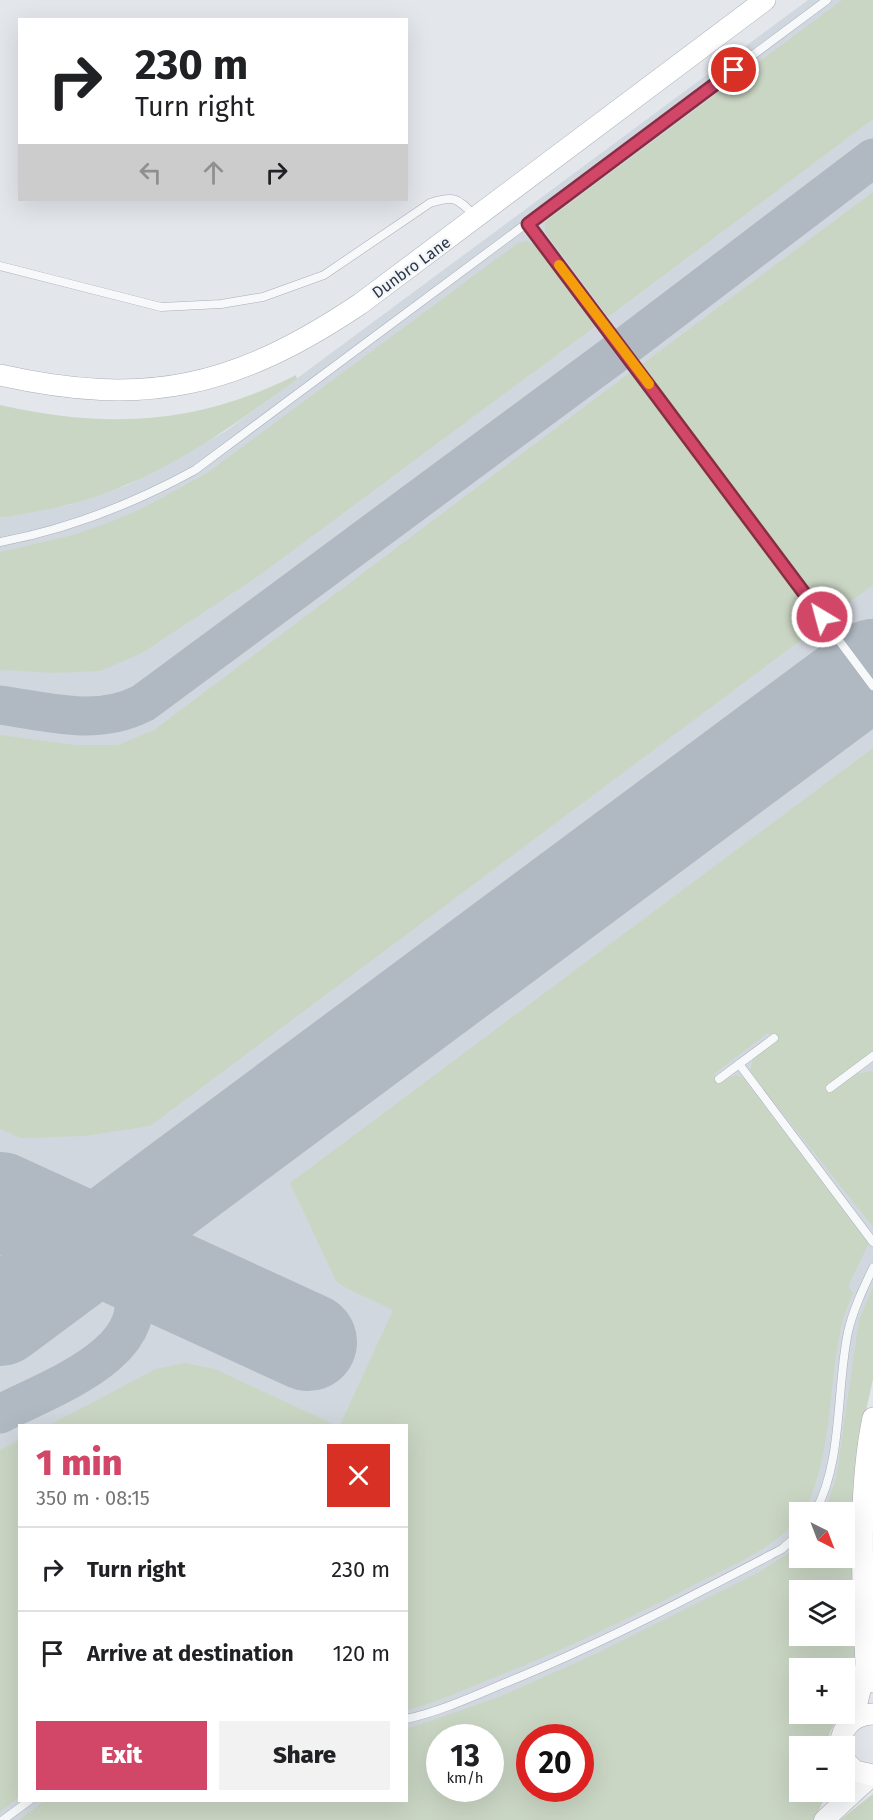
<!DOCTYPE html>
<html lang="en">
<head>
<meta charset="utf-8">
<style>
  :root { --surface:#fff; --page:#f2f2f2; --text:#202124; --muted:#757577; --line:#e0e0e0; --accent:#d24768 }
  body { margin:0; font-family:"Fira Sans",sans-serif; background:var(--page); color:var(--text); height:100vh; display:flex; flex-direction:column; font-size:22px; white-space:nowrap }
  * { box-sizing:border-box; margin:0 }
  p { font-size:20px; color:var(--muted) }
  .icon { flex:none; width:33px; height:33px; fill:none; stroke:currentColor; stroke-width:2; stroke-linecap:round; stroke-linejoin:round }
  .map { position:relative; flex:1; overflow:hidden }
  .side { position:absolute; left:18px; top:1424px; width:390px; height:378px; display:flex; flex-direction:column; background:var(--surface); border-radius:0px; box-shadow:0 6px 24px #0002 }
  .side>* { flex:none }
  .guide { position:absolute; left:18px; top:18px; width:390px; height:183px; border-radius:0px; box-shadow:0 6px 24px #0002; background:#fff; color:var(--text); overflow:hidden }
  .needle { width:39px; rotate:138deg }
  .tools { position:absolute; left:789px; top:1502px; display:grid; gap:12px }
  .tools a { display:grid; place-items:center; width:66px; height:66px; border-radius:0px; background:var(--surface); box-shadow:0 6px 24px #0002; font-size:30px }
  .speed { position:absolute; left:426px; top:1724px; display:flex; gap:12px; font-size:30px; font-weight:700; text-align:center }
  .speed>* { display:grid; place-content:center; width:78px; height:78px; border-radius:50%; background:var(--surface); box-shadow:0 6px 24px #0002; line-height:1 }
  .speed small { font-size:15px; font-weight:400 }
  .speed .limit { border:9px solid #d22; background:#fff; color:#111 }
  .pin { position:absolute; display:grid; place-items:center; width:51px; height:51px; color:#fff; margin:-26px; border:3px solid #fff; border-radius:50%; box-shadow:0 2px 6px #0007 }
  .me { position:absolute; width:66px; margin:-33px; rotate:323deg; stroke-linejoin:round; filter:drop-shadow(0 0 4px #0008) }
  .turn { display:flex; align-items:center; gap:21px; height:126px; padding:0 18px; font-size:27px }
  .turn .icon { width:78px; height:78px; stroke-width:2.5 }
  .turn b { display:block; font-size:42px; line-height:51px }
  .lanes { display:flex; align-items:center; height:57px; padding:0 18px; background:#0003; justify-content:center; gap:30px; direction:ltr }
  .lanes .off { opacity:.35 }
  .round { display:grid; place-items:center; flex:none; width:63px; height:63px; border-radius:0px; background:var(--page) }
  .headline { display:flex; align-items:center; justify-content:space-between; height:102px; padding:0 18px }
  h1 { font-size:36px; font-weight:800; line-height:45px; color:var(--accent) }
  .primary-button { display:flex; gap:12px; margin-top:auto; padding:12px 18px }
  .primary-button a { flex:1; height:69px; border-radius:0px; background:var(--accent); color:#fff; font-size:24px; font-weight:800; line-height:69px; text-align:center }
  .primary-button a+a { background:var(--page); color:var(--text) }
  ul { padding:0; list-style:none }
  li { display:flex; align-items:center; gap:18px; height:84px; padding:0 18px; border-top:2px solid var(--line) }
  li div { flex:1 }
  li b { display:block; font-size:22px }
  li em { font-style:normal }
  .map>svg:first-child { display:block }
  .built { fill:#d1d7de }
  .green { fill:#cad6c4; fill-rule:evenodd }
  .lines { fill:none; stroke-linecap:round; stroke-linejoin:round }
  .taxiway { stroke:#b0b8c1; stroke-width:39 }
  .runway { stroke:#b0b8c1; stroke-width:98 }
  .service-casing { stroke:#a8aeb7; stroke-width:9 }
  .tertiary-casing { stroke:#a8aeb7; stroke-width:21 }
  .secondary-casing { stroke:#a8aeb7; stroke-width:22 }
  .service { stroke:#f6f8fa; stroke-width:8 }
  .tertiary { stroke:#f6f8fa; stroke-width:20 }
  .secondary { stroke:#fff; stroke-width:21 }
  .route-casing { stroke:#882e44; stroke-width:15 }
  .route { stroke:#d24768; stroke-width:10 }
  .slow { stroke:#f59e0b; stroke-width:10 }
  .labels { text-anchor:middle; stroke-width:4.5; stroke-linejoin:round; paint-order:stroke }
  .street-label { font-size:16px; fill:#2a3645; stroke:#f3f6f9 }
</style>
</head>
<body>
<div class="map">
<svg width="873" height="1820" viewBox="0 0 873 1820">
  <rect width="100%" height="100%" fill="#e3e7ec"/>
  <polygon class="built" points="808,0 873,0 873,1322 843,1512 800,1512 800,1557 440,1737 407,1761 406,1425 20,1425 20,1800 72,1800 45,1820 0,1820 0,518 68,505 128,485 226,431"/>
  <g class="green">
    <polygon points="842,0 873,0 873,119 608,317 545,232 545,222"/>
    <polygon points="873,192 873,585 831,616 641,365"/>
    <polygon points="527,241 538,247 597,325 257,577 142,653 100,671 54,673 0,670 0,552 73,535 110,522 141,509 207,473 518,243"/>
    <polygon points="632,371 821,625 150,1126 84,1136 21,1138 0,1129 0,735 76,745 118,745 154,730"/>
    <path d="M296 375 297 379C226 431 154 483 67 505 45 511 22 514 0 518V405C106 429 198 425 296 375Z"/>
    <path d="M873 748V1051L828 1085 832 1091 855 1074 873 1071V1227L750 1072 753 1058 774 1041 768 1033 714 1074 720 1082 736 1075 743 1078 869 1243 848 1286 853 1293C848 1306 842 1319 840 1332 828 1393 832 1456 804 1512H800L799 1518C771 1551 726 1568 688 1588 622 1622 557 1653 488 1680 461 1691 435 1703 407 1710L406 1425H340L393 1310 348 1289 336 1281 290 1183Z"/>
    <path d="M873 1287V1379L864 1420 856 1656 853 1683 845 1704 844 1668H800V1713H840L829 1734 827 1746H800V1791H828L814 1820H19L46 1800H406L407 1729 499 1697 593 1655 759 1572 799 1546 800 1557H844V1512H825L836 1478 859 1320ZM800 1590H844V1635H800ZM440 1737H490V1788H440ZM530 1737H580V1788H530Z"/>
    <polygon points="185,1363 215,1369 335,1425 49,1425 156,1369"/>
    <polygon points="19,1440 19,1797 0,1812 0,1450"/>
    <polygon points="873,1794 873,1820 840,1820"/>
  </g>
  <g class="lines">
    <g class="taxiway">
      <path d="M0 705C50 712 96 727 143 703L623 348 873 158"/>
      <path d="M0 1414C47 1389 160 1352 129 1280 124 1269 114 1259 107 1250"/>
    </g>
    <g class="runway">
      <polyline points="0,1201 308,1342"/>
      <polyline points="0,1317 873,668"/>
    </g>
    <g class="service-casing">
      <g id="service">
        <polyline points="528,223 873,686"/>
        <path d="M0 266 161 307 221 304 263 297 324 275 430 203C455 195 457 198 475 216"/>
        <path d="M0 542C70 529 133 504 195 470L827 0"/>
        <polyline points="739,1064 873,1242"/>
        <polyline points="719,1079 774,1038"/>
        <polyline points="830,1088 873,1056"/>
        <path d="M815 1512C843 1462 836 1389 848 1332 853 1310 863 1289 873 1268"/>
        <path d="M406 1719C442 1711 476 1695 510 1681 603 1643 692 1596 782 1549L800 1533"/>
        <polyline points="3,1820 30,1800"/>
      </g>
    </g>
    <g class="tertiary-casing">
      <polyline id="tertiary" points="824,1820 873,1775"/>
    </g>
    <g class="secondary-casing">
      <g id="secondary">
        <path d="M0 375C147 408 236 387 360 304L765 0"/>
        <path d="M873 1418C857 1494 863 1588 866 1666L873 1682"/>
        <polyline points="853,1719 866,1666"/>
        <path d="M840 1746C842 1726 853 1715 873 1714"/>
        <polyline points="844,1760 855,1771 873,1775"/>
      </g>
    </g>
    <use href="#service" class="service"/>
    <use href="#tertiary" class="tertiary"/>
    <use href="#secondary" class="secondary"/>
  </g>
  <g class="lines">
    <g class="route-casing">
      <polyline id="route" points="734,70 528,224 822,617"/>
    </g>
    <use href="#route" class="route"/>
    <polyline class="slow" points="559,265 649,384"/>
  </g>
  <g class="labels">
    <g class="street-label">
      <text transform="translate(411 267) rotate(-36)" y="6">Dunbro Lane</text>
    </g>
  </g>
</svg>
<div class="tools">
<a><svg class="needle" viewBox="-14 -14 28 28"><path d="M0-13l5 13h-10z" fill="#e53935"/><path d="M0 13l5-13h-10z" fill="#757577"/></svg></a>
<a><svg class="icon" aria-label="layers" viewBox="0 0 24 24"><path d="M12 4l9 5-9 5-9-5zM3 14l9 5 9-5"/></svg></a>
<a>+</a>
<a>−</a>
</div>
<div class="speed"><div>13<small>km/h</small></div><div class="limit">20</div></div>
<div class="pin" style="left:734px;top:70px;background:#d93025"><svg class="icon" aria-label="arrive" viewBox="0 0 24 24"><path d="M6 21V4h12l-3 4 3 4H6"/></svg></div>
<svg class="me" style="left:822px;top:617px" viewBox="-20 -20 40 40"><circle r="17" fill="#d24768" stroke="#fff" stroke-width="3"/><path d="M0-11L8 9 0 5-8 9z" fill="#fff"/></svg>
<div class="guide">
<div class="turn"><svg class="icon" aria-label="right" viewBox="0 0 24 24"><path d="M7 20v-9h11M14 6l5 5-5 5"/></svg><div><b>230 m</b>Turn right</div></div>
<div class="lanes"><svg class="icon off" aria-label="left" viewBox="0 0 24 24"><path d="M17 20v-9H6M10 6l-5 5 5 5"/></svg><svg class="icon off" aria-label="ahead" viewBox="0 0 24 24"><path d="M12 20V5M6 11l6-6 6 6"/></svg><svg class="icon" aria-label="right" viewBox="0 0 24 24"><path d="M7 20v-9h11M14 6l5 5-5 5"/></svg></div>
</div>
<section class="side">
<div class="headline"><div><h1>1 min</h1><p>350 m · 08:15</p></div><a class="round" style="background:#d93025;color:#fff"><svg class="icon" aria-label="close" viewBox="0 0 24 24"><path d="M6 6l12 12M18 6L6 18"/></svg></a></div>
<ul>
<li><svg class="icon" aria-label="right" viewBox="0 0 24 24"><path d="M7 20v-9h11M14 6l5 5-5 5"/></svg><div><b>Turn right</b></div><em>230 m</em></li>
<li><svg class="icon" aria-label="arrive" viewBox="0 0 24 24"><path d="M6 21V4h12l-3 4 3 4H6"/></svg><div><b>Arrive at destination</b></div><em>120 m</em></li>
</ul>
<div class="primary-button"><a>Exit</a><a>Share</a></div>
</section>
</div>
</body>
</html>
